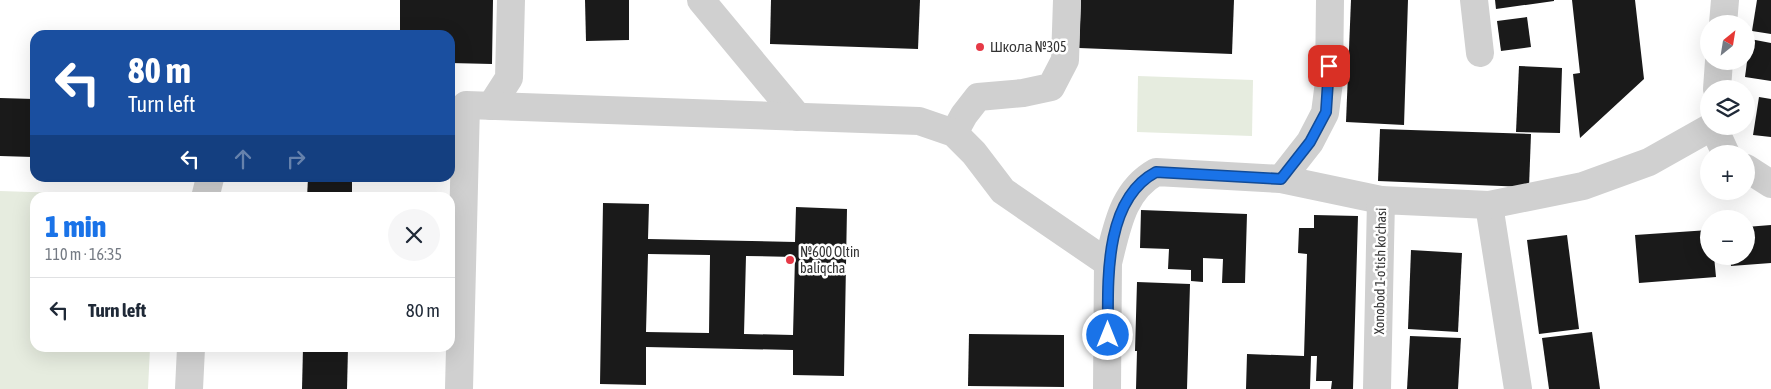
<!DOCTYPE html>
<html lang="en">
<head>
<meta charset="utf-8">
<style>
  :root { --surface:#fff; --page:#f6f6f7; --text:#1f2937; --muted:#747a83; --line:#e0e1e3; --accent:#1a73e8 }
  body { margin:0; font-family:"Asap Condensed",sans-serif; background:var(--page); color:var(--text); height:100vh; display:flex; flex-direction:column; font-size:19px; white-space:nowrap }
  * { box-sizing:border-box; margin:0 }
  p { font-size:16px; color:var(--muted) }
  .icon { flex:none; width:28px; height:28px; fill:none; stroke:currentColor; stroke-width:2; stroke-linecap:round; stroke-linejoin:round }
  .map { position:relative; flex:1; overflow:hidden }
  .drawer { position:absolute; left:30px; top:192px; width:425px; height:160px; display:flex; flex-direction:column; background:var(--surface); border-radius:15px; box-shadow:0 5px 20px #0002 }
  .drawer>* { flex:none }
  .top-card { position:absolute; left:30px; top:30px; width:425px; height:152px; border-radius:15px; box-shadow:0 5px 20px #0002; background:#1a4fa0; color:#fff; overflow:hidden }
  .needle { width:32px; rotate:30deg }
  .controls { position:absolute; left:1700px; top:15px; display:grid; gap:10px }
  .controls a { display:grid; place-items:center; width:55px; height:55px; border-radius:50%; background:var(--surface); box-shadow:0 5px 20px #0002; font-size:25px }
  .pin { position:absolute; display:grid; place-items:center; width:42px; height:42px; color:#fff; margin:-21px; border-radius:10px; box-shadow:0 2px 8px #0006 }
  .me { position:absolute; width:55px; margin:-28px; rotate:0deg; stroke-linejoin:round; filter:drop-shadow(0 0 4px #0008) }
  .turn { display:flex; align-items:center; gap:18px; height:105px; padding:0 15px; font-size:22px }
  .turn .icon { width:65px; height:65px; stroke-width:2.5 }
  .turn b { display:block; font-size:35px; line-height:42px }
  .lanes { display:flex; align-items:center; height:48px; padding:0 15px; background:#0003; justify-content:center; gap:25px; direction:ltr }
  .lanes .off { opacity:.35 }
  .round { display:grid; place-items:center; flex:none; width:52px; height:52px; border-radius:26px; background:var(--page) }
  .overview { display:flex; align-items:center; justify-content:space-between; height:85px; padding:0 15px }
  h1 { font-size:30px; font-weight:800; line-height:38px; color:var(--accent) }
  ul { padding:0; list-style:none }
  li { display:flex; align-items:center; gap:15px; height:65px; padding:0 15px; border-top:1px solid var(--line) }
  li div { flex:1 }
  li b { display:block; font-size:19px }
  li em { font-style:normal }
  .map>svg:first-child { display:block }
  .green { fill:#e6ecdf }
  .building { fill:#1a1a1a; fill-rule:evenodd }
  .lines { fill:none; stroke-linecap:round; stroke-linejoin:round }
  .minor { stroke:#d0d0d0; stroke-width:28 }
  .route-casing { stroke:#114b97; stroke-width:12 }
  .route { stroke:#1a73e8; stroke-width:9 }
  .poi-dot { fill:#e63946; stroke:#fff; stroke-width:2 }
  .labels { text-anchor:middle; stroke-width:5; stroke-linejoin:round; paint-order:stroke }
  .poi-label { font-size:14px; fill:#333; stroke:#fff; text-anchor:start }
  .street-label { font-size:14px; fill:#333; stroke:#fff }
</style>
</head>
<body>
<div class="map">
<svg width="1771" height="389" viewBox="0 0 1771 389">
  <rect width="100%" height="100%" fill="#fff"/>
  <g class="green">
    <polygon points="1138,76 1253,80 1252,136 1137,132"/>
    <polygon points="0,191 155,196 35,198 35,348 150,348 148,389 0,389"/>
  </g>
  <g class="building">
    <polygon points="400,0 493,0 492,64 450,63 450,35 400,35"/>
    <polygon points="585,0 629,0 629,40 586,41"/>
    <polygon points="771,0 920,0 918,49 770,44"/>
    <polygon points="1081,0 1234,0 1232,54 1079,48"/>
    <polygon points="1351,0 1408,0 1404,125 1346,122"/>
    <polygon points="1495,0 1554,0 1554,1 1496,9"/>
    <polygon points="1572,0 1635,0 1644,79 1580,138 1573,74 1580,73"/>
    <polygon points="1757,0 1771,0 1771,34 1752,31"/>
    <polygon points="1527,17 1531,47 1501,51 1497,21"/>
    <polygon points="1750,39 1771,43 1771,81 1745,77"/>
    <polygon points="1519,66 1562,68 1560,133 1516,132"/>
    <polygon points="1759,97 1771,99 1771,137 1753,135"/>
    <polygon points="0,98 34,99 33,157 0,156"/>
    <polygon points="1380,129 1531,134 1529,187 1378,181"/>
    <polygon points="308,178 352,178 352,198 307,198"/>
    <path d="M603 203 649 204 648 239 795 242 796 207 847 209 844 376 793 375V350L646 347V385L600 384ZM648 254 710 255 709 333 646 332ZM746 256 795 257 793 335 744 334Z"/>
    <polygon points="1141,210 1247,214 1245,283 1222,283 1223,259 1203,258 1203,282 1191,281 1191,270 1168,269 1169,249 1140,248"/>
    <polygon points="1314,215 1358,216 1353,389 1331,389 1332,381 1316,381 1317,356 1311,356 1310,389 1246,389 1247,354 1304,356 1307,254 1298,253 1299,228 1314,228"/>
    <polygon points="1771,225 1771,263 1731,266 1730,256 1746,256 1746,227"/>
    <polygon points="1709,230 1709,256 1714,256 1716,277 1639,283 1635,235"/>
    <polygon points="1567,235 1579,329 1539,334 1527,240"/>
    <polygon points="1411,250 1462,253 1458,332 1408,329"/>
    <polygon points="1137,282 1190,284 1187,389 1136,389 1137,351 1135,351"/>
    <polygon points="1592,332 1600,389 1549,389 1542,338"/>
    <polygon points="969,334 1064,335 1064,387 968,386"/>
    <polygon points="1410,336 1461,338 1458,389 1407,389"/>
    <polygon points="303,348 348,348 347,389 302,389"/>
  </g>
  <g class="lines">
    <g class="minor">
      <polyline points="701,0 798,117"/>
      <polyline points="1474,0 1480,53"/>
      <polyline points="1723,24 1725,0"/>
      <polyline points="1717,89 1719,61"/>
      <polyline points="491,106 509,78 511,0"/>
      <polyline points="1713,126 1726,154"/>
      <polyline points="954,133 964,115 978,97 1023,93 1051,87 1065,60 1067,0"/>
      <polyline points="1746,168 1771,184"/>
      <polyline points="1281,179 1310,142 1325,113 1329,82 1330,0"/>
      <polyline points="205,198 210,178"/>
      <polyline points="1489,205 1518,389"/>
      <path d="M1108 263C1117 228 1122 191 1156 172L1281 179 1381 200"/>
      <polyline points="189,389 191,348"/>
      <polyline points="459,389 466,105 919,121 954,133 974,153 1003,191 1108,263 1107,389"/>
      <polyline points="1377,389 1381,200 1489,205 1583,186 1649,162 1713,126"/>
    </g>
  </g>
  <g class="lines">
    <g class="route-casing">
      <path id="route" d="M1108 335C1108 283 1103 200 1156 172L1281 179 1310 142 1326 112 1329 66"/>
    </g>
    <use href="#route" class="route"/>
  </g>
  <g class="poi-dot">
    <circle cx="980" cy="47" r="5"/>
    <circle cx="790" cy="260" r="5"/>
  </g>
  <g class="labels">
    <g class="poi-label">
      <text x="990" y="52">Школа №305</text>
      <text x="800" y="257">№600 Oltin<tspan x="800" dy="16">baliqcha</tspan></text>
    </g>
    <g class="street-label">
      <text transform="translate(1380 271) rotate(-89)" y="5">Xonobod 1-o'tish ko'chasi</text>
    </g>
  </g>
</svg>
<div class="controls">
<a><svg class="needle" viewBox="-14 -14 28 28"><path d="M0-13l5 13h-10z" fill="#e53935"/><path d="M0 13l5-13h-10z" fill="#747a83"/></svg></a>
<a><svg class="icon" aria-label="layers" viewBox="0 0 24 24"><path d="M12 4l9 5-9 5-9-5zM3 14l9 5 9-5"/></svg></a>
<a>+</a>
<a>−</a>
</div>
<div class="pin" style="left:1329px;top:66px;background:#d93025"><svg class="icon" aria-label="arrive" viewBox="0 0 24 24"><path d="M6 21V4h12l-3 4 3 4H6"/></svg></div>
<svg class="me" style="left:1108px;top:335px" viewBox="-20 -20 40 40"><circle r="17" fill="#1a73e8" stroke="#fff" stroke-width="3"/><path d="M0-11L8 9 0 5-8 9z" fill="#fff"/></svg>
<div class="top-card">
<div class="turn"><svg class="icon" aria-label="left" viewBox="0 0 24 24"><path d="M17 20v-9H6M10 6l-5 5 5 5"/></svg><div><b>80 m</b>Turn left</div></div>
<div class="lanes"><svg class="icon" aria-label="left" viewBox="0 0 24 24"><path d="M17 20v-9H6M10 6l-5 5 5 5"/></svg><svg class="icon off" aria-label="ahead" viewBox="0 0 24 24"><path d="M12 20V5M6 11l6-6 6 6"/></svg><svg class="icon off" aria-label="right" viewBox="0 0 24 24"><path d="M7 20v-9h11M14 6l5 5-5 5"/></svg></div>
</div>
<section class="drawer">
<div class="overview"><div><h1>1 min</h1><p>110 m · 16:35</p></div><a class="round"><svg class="icon" aria-label="close" viewBox="0 0 24 24"><path d="M6 6l12 12M18 6L6 18"/></svg></a></div>
<ul>
<li><svg class="icon" aria-label="left" viewBox="0 0 24 24"><path d="M17 20v-9H6M10 6l-5 5 5 5"/></svg><div><b>Turn left</b></div><em>80 m</em></li>
</ul>
</section>
</div>
</body>
</html>
